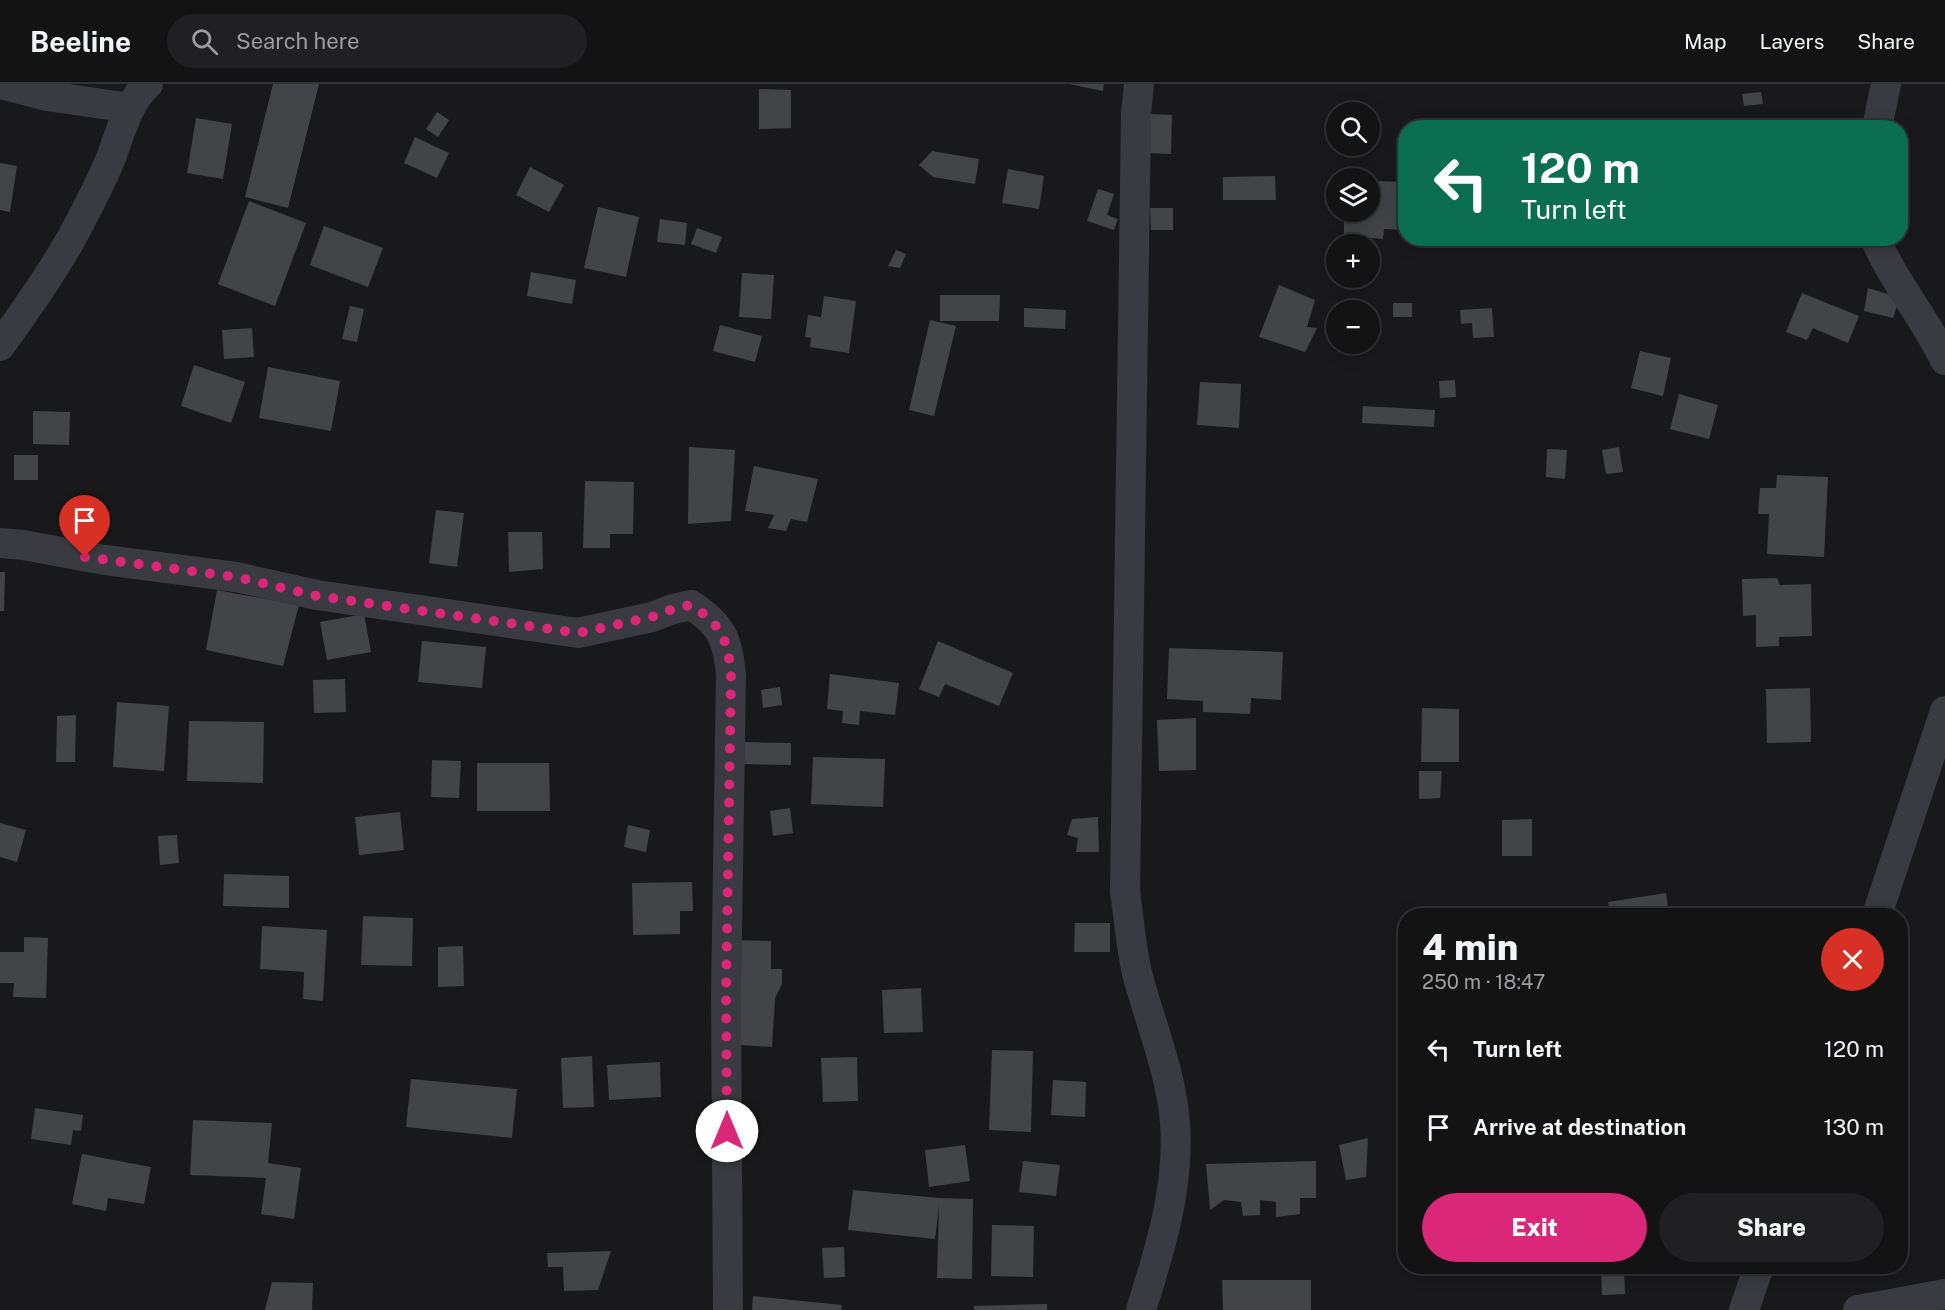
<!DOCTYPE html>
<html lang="en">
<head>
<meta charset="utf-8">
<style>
  :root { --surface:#131314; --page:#202022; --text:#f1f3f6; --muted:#9d9ea0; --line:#323234; --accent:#db2777 }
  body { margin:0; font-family:"Public Sans",sans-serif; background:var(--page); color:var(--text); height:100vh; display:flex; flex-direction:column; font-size:22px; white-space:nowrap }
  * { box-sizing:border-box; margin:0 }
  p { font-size:20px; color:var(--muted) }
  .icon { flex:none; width:33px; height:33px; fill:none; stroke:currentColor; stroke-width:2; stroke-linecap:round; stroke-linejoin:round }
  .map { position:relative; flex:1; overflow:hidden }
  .drawer { position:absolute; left:1398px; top:824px; width:510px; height:366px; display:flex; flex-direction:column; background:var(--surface); border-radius:24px; box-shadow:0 3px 15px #0003,0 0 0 2px var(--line) }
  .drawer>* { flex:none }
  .top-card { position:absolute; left:1398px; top:36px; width:510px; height:126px; border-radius:24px; box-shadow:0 3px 15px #0003,0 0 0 2px var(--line); background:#0b6e4f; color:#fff; overflow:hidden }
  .fabs { position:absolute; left:1326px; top:18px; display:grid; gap:12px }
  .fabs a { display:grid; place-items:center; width:54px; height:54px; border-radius:50%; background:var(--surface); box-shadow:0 3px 15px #0003,0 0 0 2px var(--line); font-size:30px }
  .pin { position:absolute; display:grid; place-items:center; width:51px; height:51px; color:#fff; margin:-62px -26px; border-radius:50% 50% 50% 0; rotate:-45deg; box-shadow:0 0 6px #0007 }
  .pin .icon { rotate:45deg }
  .me { position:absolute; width:66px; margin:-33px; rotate:0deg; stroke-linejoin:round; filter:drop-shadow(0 0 4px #0008) }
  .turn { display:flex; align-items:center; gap:21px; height:126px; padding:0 24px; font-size:27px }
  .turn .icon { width:78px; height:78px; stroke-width:2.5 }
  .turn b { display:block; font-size:42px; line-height:51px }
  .round { display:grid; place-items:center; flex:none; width:63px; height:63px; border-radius:32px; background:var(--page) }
  .overview { display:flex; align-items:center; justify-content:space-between; height:102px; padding:0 24px }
  h1 { font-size:36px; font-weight:800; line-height:45px }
  .primary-button { display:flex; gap:12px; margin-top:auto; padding:12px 24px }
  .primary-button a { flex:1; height:69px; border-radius:36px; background:var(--accent); color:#fff; font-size:24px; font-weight:800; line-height:69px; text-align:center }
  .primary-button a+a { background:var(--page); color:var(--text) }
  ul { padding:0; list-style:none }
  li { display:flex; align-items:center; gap:18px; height:78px; padding:0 24px }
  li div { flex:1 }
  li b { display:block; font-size:22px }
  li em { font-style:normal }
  header { display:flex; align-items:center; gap:36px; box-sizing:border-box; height:84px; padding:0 30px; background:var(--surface); border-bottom:2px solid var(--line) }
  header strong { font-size:28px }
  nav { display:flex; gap:33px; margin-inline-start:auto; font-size:21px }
  .search { width:420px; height:54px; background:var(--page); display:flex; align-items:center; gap:15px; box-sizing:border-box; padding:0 21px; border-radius:33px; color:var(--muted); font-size:22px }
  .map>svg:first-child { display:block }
  .building { fill:#434448 }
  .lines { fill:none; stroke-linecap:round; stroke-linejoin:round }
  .street { stroke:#393b40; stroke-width:30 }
  .route { stroke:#db2777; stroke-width:10; stroke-dasharray:0 18 }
</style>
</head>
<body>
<header>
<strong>Beeline</strong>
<div class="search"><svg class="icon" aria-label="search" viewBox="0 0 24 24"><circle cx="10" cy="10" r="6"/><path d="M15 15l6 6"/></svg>Search here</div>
<nav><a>Map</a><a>Layers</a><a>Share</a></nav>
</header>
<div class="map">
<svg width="1945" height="1226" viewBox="0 0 1945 1226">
  <rect width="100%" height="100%" fill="#19191b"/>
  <g class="building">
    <polygon points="273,0 319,0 288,124 245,113"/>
    <polygon points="1069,0 1104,0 1103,7"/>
    <polygon points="759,5 791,6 791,44 759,45"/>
    <polygon points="1761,8 1763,20 1744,22 1742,10"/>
    <polygon points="437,28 449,36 438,53 426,45"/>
    <polygon points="1149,30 1172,31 1171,70 1147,69"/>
    <polygon points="196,34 232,40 223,95 187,89"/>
    <polygon points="415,53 449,69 437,94 404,79"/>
    <polygon points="932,67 979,75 975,100 933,93 919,81"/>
    <polygon points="0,79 17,82 10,128 0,126"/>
    <polygon points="530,83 564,101 549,128 516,111"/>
    <polygon points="1008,85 1044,92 1039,125 1002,119"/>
    <polygon points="1275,92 1276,116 1223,116 1223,93"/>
    <polygon points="1370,97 1406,98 1406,146 1384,145 1383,155 1344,152 1344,132 1351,133 1351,128 1370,128"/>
    <polygon points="1098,105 1114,110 1107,131 1118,135 1114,146 1087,137"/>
    <polygon points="249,117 306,139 275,222 218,200"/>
    <polygon points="598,123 639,133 626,193 584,184"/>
    <polygon points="1150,124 1173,124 1173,146 1151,146"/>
    <polygon points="660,135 687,139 685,161 657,158"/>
    <polygon points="324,142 383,164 368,203 310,181"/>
    <polygon points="697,144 722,153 716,169 691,160"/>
    <polygon points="896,166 906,170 900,184 888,182"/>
    <polygon points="531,188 576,196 572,220 527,212"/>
    <polygon points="742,189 774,191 771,235 739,233"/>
    <polygon points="1279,201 1315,216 1307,243 1317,244 1305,268 1259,253"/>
    <polygon points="1868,204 1900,214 1893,234 1864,227"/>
    <polygon points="1802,209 1859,232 1848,259 1813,244 1807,256 1786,248"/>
    <polygon points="940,211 1000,211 999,237 940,237"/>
    <polygon points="824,212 856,217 849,269 810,263 811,254 805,253 808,231 821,233"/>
    <rect x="1393" y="219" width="19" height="14"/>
    <polygon points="350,222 364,225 357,258 342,255"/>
    <polygon points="1024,224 1066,226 1065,245 1024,243"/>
    <polygon points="1492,224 1494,253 1473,254 1472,239 1461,240 1460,226"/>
    <polygon points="930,236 956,242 934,332 909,326"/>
    <polygon points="720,241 762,252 755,278 713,267"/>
    <polygon points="252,244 254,273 224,275 222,246"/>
    <polygon points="1640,267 1671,274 1663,312 1631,304"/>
    <polygon points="194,281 245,298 231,339 181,322"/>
    <polygon points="268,283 340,297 331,347 259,334"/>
    <polygon points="1455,296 1456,313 1440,314 1439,297"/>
    <polygon points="1200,298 1241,300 1239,344 1197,341"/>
    <polygon points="1679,310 1718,321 1709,355 1670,345"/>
    <polygon points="1363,322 1435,326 1434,343 1362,339"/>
    <polygon points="33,327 70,328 69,361 33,360"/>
    <polygon points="689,363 735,366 731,437 688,440"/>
    <polygon points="1619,363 1623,388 1606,390 1602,366"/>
    <polygon points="1547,365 1567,366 1565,395 1546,393"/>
    <rect x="14" y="371" width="24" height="25"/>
    <polygon points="754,382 818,395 807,438 791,435 786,447 768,444 774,431 745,427"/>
    <polygon points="1777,391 1828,393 1824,473 1767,470 1769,430 1758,430 1760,404 1776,404"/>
    <polygon points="585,397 634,398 633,450 610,450 610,464 583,464"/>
    <polygon points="436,426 464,429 457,483 429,479"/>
    <polygon points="508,448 542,448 543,485 509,488"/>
    <polygon points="0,488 5,488 4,527 0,527"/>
    <polygon points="1777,494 1780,501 1811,500 1812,552 1779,553 1779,562 1756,563 1756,531 1743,532 1742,495"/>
    <polygon points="217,506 299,521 283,582 206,566"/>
    <polygon points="364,530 371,568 327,576 320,538"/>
    <polygon points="422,557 486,563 482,604 418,598"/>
    <polygon points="938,557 1013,589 999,622 945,600 939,613 919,605"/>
    <polygon points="1169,564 1283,568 1281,616 1251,614 1250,630 1203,628 1203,617 1167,615"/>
    <polygon points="830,590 899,599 895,631 860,627 859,641 842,639 843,627 827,625"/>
    <polygon points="345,595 346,628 314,629 313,596"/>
    <polygon points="780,603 782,621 763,624 761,606"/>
    <polygon points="1810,604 1811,658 1767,659 1766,605"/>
    <polygon points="117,618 169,622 164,687 113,683"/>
    <polygon points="1422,624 1459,625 1459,678 1421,678"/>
    <polygon points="76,631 75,678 56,678 57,632"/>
    <polygon points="1196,634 1196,686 1159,687 1157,636"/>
    <polygon points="189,637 264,638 263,699 187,697"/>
    <polygon points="741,658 791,659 791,681 741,680"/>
    <polygon points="813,673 885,675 883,723 811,720"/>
    <polygon points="432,676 461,677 459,714 431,713"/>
    <polygon points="477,679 549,679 550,727 477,727"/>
    <polygon points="1419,687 1442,687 1440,714 1419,715"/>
    <polygon points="790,724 793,749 773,752 770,727"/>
    <polygon points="400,728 404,766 359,771 355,733"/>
    <polygon points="1098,733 1099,768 1076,768 1078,754 1067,751 1072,735"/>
    <polygon points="1532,735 1532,772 1502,772 1502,736"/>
    <polygon points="0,739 26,746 17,778 0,773"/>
    <polygon points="628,741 650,746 646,768 624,763"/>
    <polygon points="177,751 179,779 160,781 158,752"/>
    <polygon points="224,790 289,792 289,824 223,822"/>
    <polygon points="692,798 693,827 680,827 680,850 633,851 632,799"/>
    <polygon points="1666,809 1669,831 1610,831 1608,818"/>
    <polygon points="363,832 413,834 412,882 361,881"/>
    <polygon points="1075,839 1110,839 1110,868 1074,868"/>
    <polygon points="262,842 327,846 323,917 303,915 304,888 260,885"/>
    <polygon points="24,853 48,854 46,914 13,913 14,899 0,899 0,868 24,868"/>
    <polygon points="728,856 771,857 771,885 782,885 782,900 775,914 772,963 725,960"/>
    <polygon points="463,862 464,902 438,903 438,863"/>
    <polygon points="921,904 923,948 884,949 882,906"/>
    <polygon points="992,966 1033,967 1031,1048 989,1046"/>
    <polygon points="592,972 594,1023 563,1024 561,974"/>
    <polygon points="857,973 858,1017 823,1018 821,974"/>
    <polygon points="660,978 661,1013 609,1016 607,981"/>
    <polygon points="411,995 517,1005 512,1054 406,1043"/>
    <polygon points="1053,996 1086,998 1085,1033 1051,1031"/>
    <polygon points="35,1024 83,1031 81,1047 73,1046 71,1061 31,1055"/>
    <polygon points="193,1036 272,1039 268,1079 301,1084 294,1135 261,1130 266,1094 190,1091"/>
    <polygon points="1368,1054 1366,1093 1346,1096 1339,1061"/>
    <polygon points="965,1061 970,1097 929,1103 925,1066"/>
    <polygon points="82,1070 151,1083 144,1120 108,1114 106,1127 72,1120"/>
    <polygon points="1023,1077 1060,1081 1056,1112 1019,1108"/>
    <polygon points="1316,1077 1316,1114 1300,1114 1300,1130 1276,1133 1276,1118 1260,1116 1260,1131 1243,1132 1241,1118 1224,1116 1210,1126 1206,1080"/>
    <polygon points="853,1106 939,1114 973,1115 972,1195 937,1194 939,1121 935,1155 848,1146"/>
    <polygon points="992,1141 1034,1142 1033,1193 991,1192"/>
    <polygon points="844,1163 845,1193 824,1194 822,1164"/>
    <polygon points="611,1167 598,1206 564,1207 563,1183 548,1183 547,1169"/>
    <polygon points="1601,1182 1624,1182 1625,1210 1602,1211"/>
    <polygon points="1222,1196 1311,1196 1311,1226 1223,1226"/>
    <polygon points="272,1198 313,1199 312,1226 265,1226"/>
    <polygon points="753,1212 842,1221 841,1226 752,1226"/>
    <polygon points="1047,1220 1047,1226 974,1226 974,1222"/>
  </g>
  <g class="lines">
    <g class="street">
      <polyline points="1,0 47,12 130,24"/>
      <path d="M1139 0 1136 30 1125 808C1129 835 1131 863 1137 889 1150 939 1171 987 1175 1039 1180 1102 1160 1166 1141 1226"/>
      <polyline points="1877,44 1886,0"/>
      <path d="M1875 154C1893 197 1925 234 1945 276"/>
      <path d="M0 262C25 227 50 192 71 155 84 131 97 106 108 81 120 53 125 21 148 0"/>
      <path d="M0 459 23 461 105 476 236 493 317 511 578 549 652 533 673 525 691 521C722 541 728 556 731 591L726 913 728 1226"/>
      <polyline points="1877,831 1945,627"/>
      <polyline points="1744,1226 1759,1182"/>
      <polyline points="1858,1226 1945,1210"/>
    </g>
  </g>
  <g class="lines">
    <path class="route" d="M85 473 236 493 317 512 578 549 652 533 673 525 691 521C722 541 728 556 731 591L726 913 727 1047"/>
  </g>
</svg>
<div class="fabs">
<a><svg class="icon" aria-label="search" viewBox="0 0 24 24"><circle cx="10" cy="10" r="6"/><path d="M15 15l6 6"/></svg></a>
<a><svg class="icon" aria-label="layers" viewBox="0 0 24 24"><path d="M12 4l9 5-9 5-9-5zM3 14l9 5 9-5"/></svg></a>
<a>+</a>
<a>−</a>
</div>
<div class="pin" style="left:85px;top:473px;background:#d93025"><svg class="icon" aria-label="arrive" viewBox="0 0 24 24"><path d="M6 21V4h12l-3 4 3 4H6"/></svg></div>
<svg class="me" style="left:727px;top:1047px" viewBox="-20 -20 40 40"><circle r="19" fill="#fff"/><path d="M0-13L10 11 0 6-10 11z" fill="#db2777"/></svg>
<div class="top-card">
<div class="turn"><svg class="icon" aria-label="left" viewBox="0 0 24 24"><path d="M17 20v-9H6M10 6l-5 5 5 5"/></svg><div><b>120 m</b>Turn left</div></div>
</div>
<section class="drawer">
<div class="overview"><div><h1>4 min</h1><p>250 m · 18:47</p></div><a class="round" style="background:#d93025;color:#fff"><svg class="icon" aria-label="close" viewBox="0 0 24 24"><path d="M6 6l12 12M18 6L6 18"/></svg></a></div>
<ul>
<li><svg class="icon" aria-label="left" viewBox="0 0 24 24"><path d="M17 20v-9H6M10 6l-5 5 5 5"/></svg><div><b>Turn left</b></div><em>120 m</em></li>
<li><svg class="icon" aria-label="arrive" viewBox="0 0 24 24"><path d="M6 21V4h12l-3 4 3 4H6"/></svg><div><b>Arrive at destination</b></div><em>130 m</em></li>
</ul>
<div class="primary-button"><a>Exit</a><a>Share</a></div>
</section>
</div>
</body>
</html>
